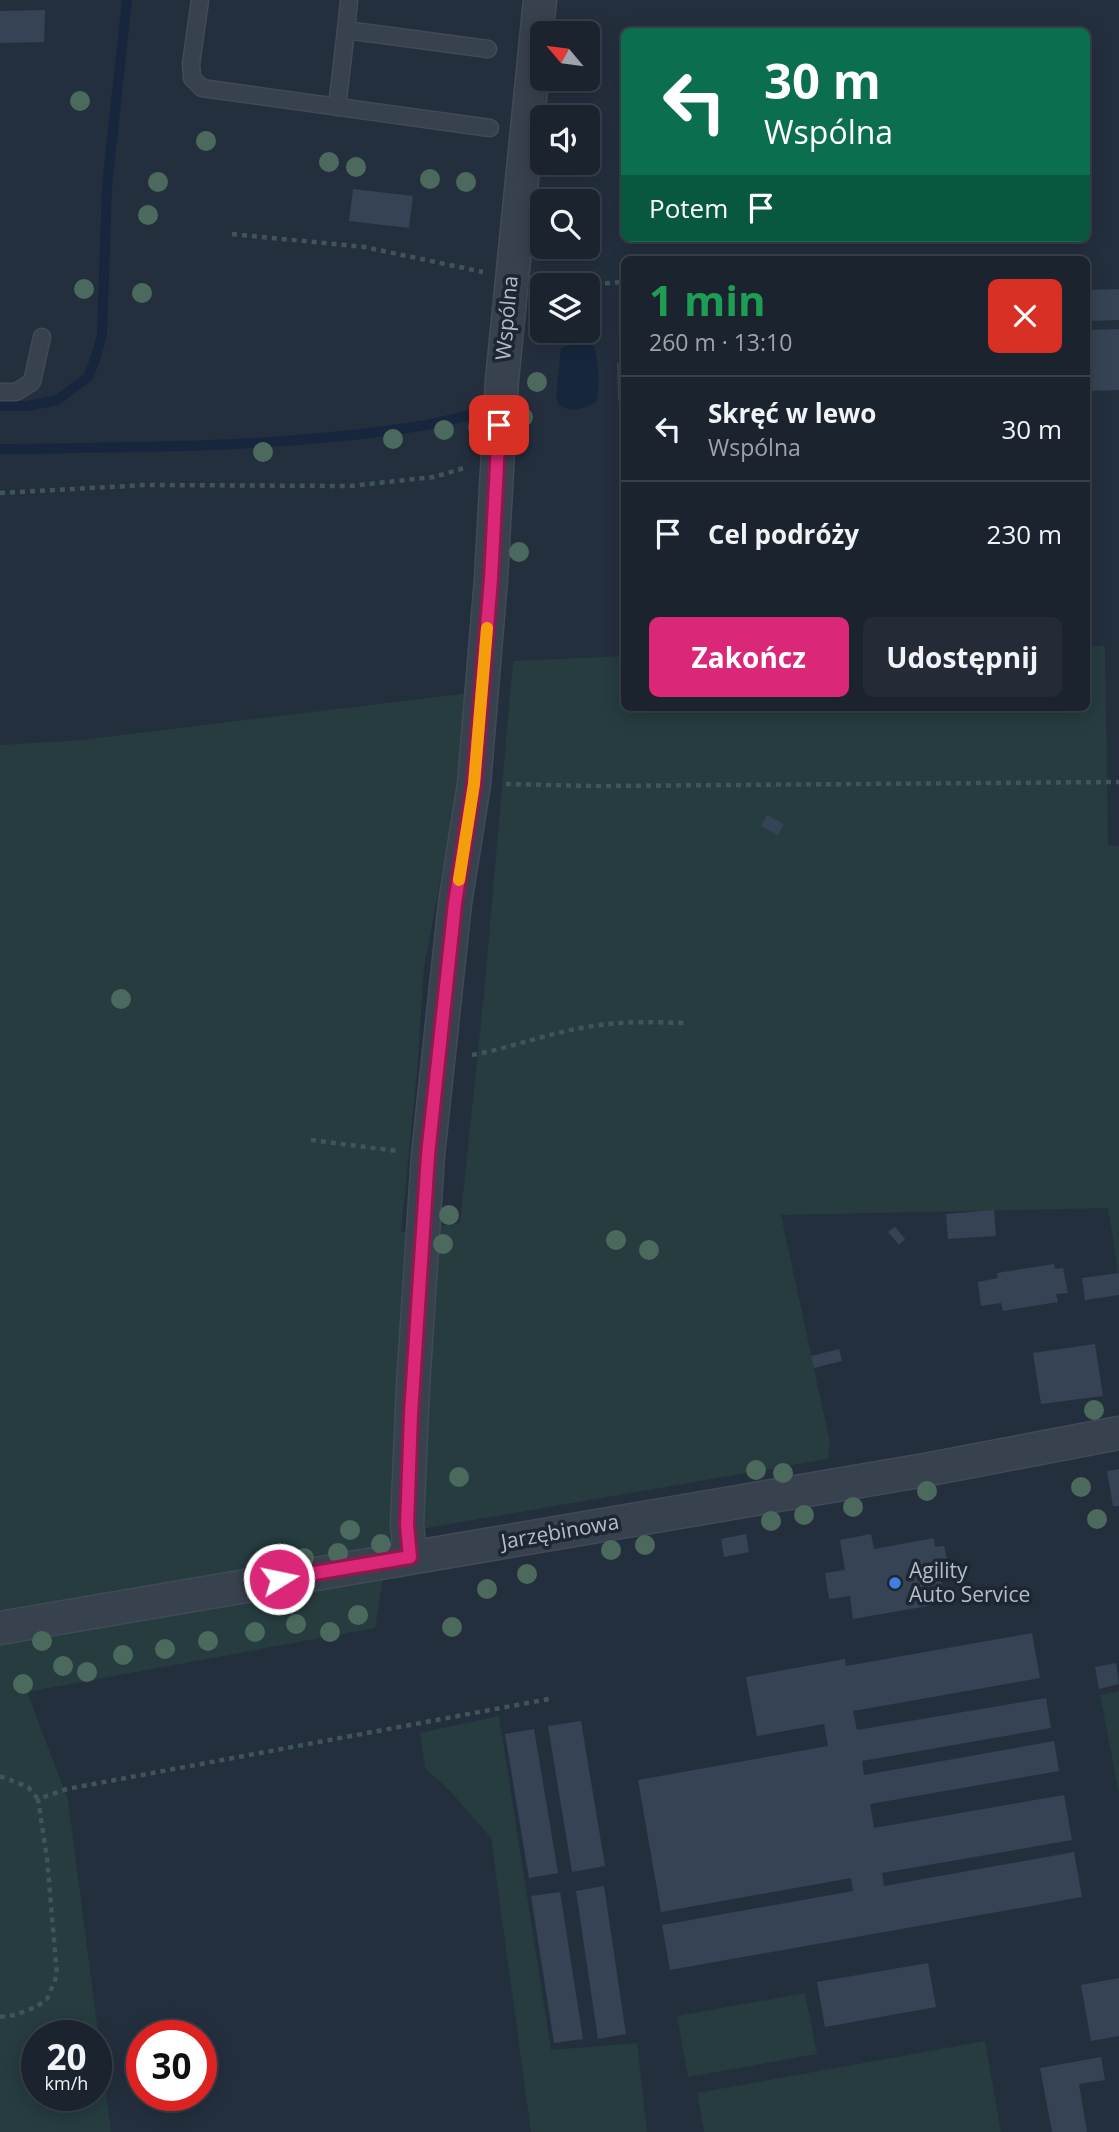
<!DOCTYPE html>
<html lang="pl">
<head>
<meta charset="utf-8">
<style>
  :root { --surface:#1b232e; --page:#242b36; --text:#f1f3f6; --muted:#a0a4aa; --line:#39404a; --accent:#db2777 }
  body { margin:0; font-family:"Open Sans",sans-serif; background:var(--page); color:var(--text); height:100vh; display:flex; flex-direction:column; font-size:26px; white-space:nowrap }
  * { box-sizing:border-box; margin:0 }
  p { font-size:23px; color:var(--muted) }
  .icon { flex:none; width:38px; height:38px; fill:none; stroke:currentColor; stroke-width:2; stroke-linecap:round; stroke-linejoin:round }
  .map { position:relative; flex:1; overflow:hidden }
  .drawer { position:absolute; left:621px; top:256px; width:469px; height:455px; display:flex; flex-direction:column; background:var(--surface); border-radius:10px; box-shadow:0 4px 18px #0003,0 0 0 2px var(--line) }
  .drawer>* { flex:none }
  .top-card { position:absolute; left:621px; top:28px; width:469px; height:214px; border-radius:10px; box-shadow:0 4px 18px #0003,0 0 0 2px var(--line); background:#0b6e4f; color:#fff; overflow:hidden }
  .needle { width:46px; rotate:299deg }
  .fabs { position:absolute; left:530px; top:21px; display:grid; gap:14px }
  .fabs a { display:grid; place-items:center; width:70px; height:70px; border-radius:10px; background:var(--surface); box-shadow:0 4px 18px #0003,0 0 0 2px var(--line); font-size:35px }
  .speed { position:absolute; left:21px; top:2020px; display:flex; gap:14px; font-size:35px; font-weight:700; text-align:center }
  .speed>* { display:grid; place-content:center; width:91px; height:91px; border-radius:50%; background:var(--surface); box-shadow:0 4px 18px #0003,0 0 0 2px var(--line); line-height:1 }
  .speed small { font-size:18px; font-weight:400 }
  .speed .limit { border:10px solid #d22; background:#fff; color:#111 }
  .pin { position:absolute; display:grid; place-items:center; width:60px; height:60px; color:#fff; margin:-30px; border-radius:14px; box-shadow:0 4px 10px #0006 }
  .me { position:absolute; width:77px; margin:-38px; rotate:80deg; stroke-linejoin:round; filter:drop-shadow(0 0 5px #0008) }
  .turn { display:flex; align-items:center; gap:24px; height:147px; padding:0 28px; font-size:32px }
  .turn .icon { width:91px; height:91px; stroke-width:2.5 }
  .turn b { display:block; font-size:49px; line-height:60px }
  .then { display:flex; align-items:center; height:66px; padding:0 28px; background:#0003; gap:14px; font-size:26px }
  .round { display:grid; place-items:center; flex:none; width:74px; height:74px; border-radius:10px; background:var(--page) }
  .overview { display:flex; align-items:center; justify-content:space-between; height:119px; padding:0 28px }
  h1 { font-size:42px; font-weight:700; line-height:52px; color:#1e9e55 }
  .cta { display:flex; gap:14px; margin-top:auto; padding:14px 28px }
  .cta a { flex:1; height:80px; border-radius:10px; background:var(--accent); color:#fff; font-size:28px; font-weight:700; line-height:80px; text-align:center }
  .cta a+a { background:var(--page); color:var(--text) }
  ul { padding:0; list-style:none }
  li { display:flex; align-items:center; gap:21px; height:105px; padding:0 28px; border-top:2px solid var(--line) }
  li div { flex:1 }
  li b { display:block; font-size:26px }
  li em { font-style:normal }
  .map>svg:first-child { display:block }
  .green { fill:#263c3f; fill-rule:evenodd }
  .water { fill:#17263c }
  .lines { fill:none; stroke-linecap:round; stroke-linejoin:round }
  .stream { stroke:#17263c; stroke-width:10 }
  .building { fill:#364354 }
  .service-casing { stroke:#414a57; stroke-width:19 }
  .minor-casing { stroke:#414a57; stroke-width:35 }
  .path { stroke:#3f5557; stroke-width:4.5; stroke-dasharray:5 5; stroke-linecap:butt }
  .service { stroke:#38414e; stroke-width:16 }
  .minor { stroke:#38414e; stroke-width:32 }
  .tree { fill:#4b6a5d }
  .route-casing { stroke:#8e194d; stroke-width:18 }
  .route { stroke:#db2777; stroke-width:12 }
  .slow { stroke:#f59e0b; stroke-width:12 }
  .shop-dot { fill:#3f7fe0; stroke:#1d2633; stroke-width:2.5 }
  .labels { text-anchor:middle; stroke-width:7; stroke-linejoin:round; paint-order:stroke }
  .street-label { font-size:21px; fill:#b4bcc9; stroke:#1d2633 }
  .poi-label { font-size:21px; fill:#b4bcc9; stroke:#1d2633; text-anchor:start }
</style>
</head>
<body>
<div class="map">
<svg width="1119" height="2132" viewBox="0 0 1119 2132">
  <rect width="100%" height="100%" fill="#242f3e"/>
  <g class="green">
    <path d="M1087 646H1105L1108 845 1119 846V1277L1108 1208 781 1215 830 1443 828 1459 427 1528 391 1531 375 1628 27 1692 68 1800 111 2132H0V745L72 741 470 693 453 813 424 967 417 1072 401 1232 460 1223 484 994 513 661 625 656V707H1087ZM37 2035H96V2095H37Z"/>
    <polygon points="1119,1691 1119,1793 1100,1695"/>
    <polygon points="499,1716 551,2050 637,2043 647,2132 531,2132 491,1838 451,1792 425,1768 420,1733"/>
    <polygon points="805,1993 817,2054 688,2077 677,2016"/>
    <polygon points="985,2041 1001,2132 704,2132 697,2093"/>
  </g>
  <path class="water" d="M586 343 594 346C599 365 600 383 596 402 584 409 571 413 559 405L556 397 561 349 567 345Z"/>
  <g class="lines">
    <g class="stream">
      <polyline points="0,406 28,406 57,400 88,377 95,360 102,335 107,186 127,0"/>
      <path d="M0 449C140 447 281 448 420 426 437 423 455 418 472 415"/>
    </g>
  </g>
  <g class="building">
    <polygon points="45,10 44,42 0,43 0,11"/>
    <polygon points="353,189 413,196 409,228 349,221"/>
    <polygon points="1119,289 1119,320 1087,321 1087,290"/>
    <polygon points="1119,329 1119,390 1087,391 1087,330"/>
    <polygon points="617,363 625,363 625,401 618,401"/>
    <polygon points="767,815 784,824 778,835 761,826"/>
    <polygon points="994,1210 996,1236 948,1239 946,1214"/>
    <polygon points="895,1227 905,1239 899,1245 888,1232"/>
    <polygon points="1054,1264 1055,1269 1063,1268 1068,1293 1056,1294 1058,1302 1003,1311 1001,1303 981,1306 978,1282 998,1278 997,1273"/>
    <polygon points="1119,1273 1119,1295 1085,1300 1082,1278"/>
    <polygon points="1095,1344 1103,1396 1041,1404 1033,1353"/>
    <polygon points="839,1349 842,1361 814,1368 811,1356"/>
    <polygon points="1119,1469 1119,1506 1113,1506 1107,1471"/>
    <polygon points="746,1534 749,1552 724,1557 721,1539"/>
    <polygon points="871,1534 874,1549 934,1538 935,1547 944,1546 947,1559 938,1561 945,1603 853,1619 850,1596 829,1599 825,1573 845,1570 840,1540"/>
    <polygon points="1032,1633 1040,1678 853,1711 857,1730 1046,1698 1051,1728 862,1761 864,1775 1054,1741 1059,1771 870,1804 874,1828 1064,1795 1072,1840 882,1873 884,1886 1074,1852 1082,1897 670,1970 662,1925 853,1891 851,1878 661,1912 638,1780 828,1746 824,1724 757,1736 746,1677 845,1659 846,1666"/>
    <polygon points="1116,1663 1119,1684 1099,1689 1095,1667"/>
    <polygon points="581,1721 605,1866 572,1872 548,1726"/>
    <polygon points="534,1729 558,1873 529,1878 505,1734"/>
    <polygon points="604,1886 626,2034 598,2039 576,1891"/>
    <polygon points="560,1892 583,2039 554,2043 531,1896"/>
    <polygon points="928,1963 936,2007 825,2027 817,1982"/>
    <polygon points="1119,1978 1119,2036 1091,2041 1081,1985"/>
    <polygon points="1101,2057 1105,2080 1079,2084 1087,2132 1052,2132 1040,2068"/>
  </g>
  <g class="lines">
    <g class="service-casing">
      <g id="service">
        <polyline points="200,0 191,64 192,78 202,88 490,128"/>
        <polyline points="349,0 346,30 488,49"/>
        <polyline points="337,107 346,30"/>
        <polyline points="0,392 16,392 32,382 42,337"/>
      </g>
    </g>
    <g class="minor-casing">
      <g id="minor">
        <polyline points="410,1557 407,1525 413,1386 428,1155 455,903 474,784 491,579 502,380 540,0"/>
        <polyline points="0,1628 925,1470 1119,1433"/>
      </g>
    </g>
    <g class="path">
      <polyline points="232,234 364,247 483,272"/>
      <polyline points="575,285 625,282"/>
      <polyline points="0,493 146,485 350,486 434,477 464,468"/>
      <polyline points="506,784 596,786 1119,782"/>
      <path d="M472 1055C511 1048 548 1033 587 1027 620 1021 651 1022 684 1023"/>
      <polyline points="311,1140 397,1151"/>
      <polyline points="0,1776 28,1787 38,1799"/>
      <polyline points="0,2017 15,2015 36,2007 47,1999 57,1975 47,1858 38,1799 67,1789 549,1699"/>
    </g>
    <use href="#service" class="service"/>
    <use href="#minor" class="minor"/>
  </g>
  <g class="tree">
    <circle cx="80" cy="101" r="10"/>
    <circle cx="206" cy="141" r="10"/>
    <circle cx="329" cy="162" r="10"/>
    <circle cx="356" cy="167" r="10"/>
    <circle cx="430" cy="179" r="10"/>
    <circle cx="158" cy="182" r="10"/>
    <circle cx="466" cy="182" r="10"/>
    <circle cx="148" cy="215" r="10"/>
    <circle cx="84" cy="289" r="10"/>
    <circle cx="142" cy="293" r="10"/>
    <circle cx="537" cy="382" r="10"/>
    <circle cx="523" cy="417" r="10"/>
    <circle cx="478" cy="427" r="10"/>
    <circle cx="444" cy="430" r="10"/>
    <circle cx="393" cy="439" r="10"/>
    <circle cx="263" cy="452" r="10"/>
    <circle cx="519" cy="552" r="10"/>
    <circle cx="121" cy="999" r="10"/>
    <circle cx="449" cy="1215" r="10"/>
    <circle cx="616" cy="1240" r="10"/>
    <circle cx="443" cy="1244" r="10"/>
    <circle cx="649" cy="1250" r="10"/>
    <circle cx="1094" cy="1410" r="10"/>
    <circle cx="756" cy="1470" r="10"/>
    <circle cx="783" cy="1473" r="10"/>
    <circle cx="459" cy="1477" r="10"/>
    <circle cx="1081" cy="1487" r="10"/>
    <circle cx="927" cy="1491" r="10"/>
    <circle cx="853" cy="1507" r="10"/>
    <circle cx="804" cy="1515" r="10"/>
    <circle cx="1097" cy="1519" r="10"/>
    <circle cx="771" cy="1521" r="10"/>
    <circle cx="350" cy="1530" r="10"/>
    <circle cx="381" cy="1544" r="10"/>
    <circle cx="645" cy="1545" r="10"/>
    <circle cx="611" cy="1550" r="10"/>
    <circle cx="338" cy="1553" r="10"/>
    <circle cx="304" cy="1558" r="10"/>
    <circle cx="527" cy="1574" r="10"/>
    <circle cx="487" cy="1589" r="10"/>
    <circle cx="358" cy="1615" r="10"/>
    <circle cx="296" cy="1624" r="10"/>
    <circle cx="452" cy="1627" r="10"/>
    <circle cx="255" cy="1632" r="10"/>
    <circle cx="330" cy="1632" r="10"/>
    <circle cx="42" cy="1641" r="10"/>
    <circle cx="208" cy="1641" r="10"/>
    <circle cx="165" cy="1649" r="10"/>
    <circle cx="123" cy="1655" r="10"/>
    <circle cx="63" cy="1666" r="10"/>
    <circle cx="87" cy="1672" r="10"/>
    <circle cx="23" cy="1684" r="10"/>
  </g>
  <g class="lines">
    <g class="route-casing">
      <polyline id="route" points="279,1579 410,1557 407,1525 411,1414 428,1155 455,903 474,784 491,579 499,425"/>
    </g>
    <use href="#route" class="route"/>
    <polyline class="slow" points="459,880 474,784 487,628"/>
  </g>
  <circle class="shop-dot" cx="895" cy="1583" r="7"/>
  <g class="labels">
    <g class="street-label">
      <text transform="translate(507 318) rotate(-85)" y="7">Wspólna</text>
      <text transform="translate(560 1532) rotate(-10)" y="7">Jarzębinowa</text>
    </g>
    <g class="poi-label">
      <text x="909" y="1578">Agility<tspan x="909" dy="24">Auto Service</tspan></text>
    </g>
  </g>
</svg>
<div class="fabs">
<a><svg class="needle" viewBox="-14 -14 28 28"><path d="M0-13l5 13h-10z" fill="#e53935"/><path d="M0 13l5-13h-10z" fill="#a0a4aa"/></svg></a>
<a><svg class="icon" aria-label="sound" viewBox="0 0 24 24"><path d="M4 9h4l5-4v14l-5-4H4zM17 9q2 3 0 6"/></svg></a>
<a><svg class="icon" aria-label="search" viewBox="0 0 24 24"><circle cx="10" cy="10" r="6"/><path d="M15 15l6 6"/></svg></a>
<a><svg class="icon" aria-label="layers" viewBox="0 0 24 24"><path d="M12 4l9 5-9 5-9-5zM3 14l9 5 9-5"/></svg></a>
</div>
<div class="speed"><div>20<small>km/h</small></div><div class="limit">30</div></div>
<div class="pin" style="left:499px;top:425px;background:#d93025"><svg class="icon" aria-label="arrive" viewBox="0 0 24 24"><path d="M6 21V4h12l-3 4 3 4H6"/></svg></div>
<svg class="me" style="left:279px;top:1579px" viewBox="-20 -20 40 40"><circle r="17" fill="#db2777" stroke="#fff" stroke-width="3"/><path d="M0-11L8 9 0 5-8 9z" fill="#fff"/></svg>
<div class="top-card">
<div class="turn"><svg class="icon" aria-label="left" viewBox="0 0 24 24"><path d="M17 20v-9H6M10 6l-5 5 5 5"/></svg><div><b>30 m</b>Wspólna</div></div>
<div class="then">Potem<svg class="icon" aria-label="arrive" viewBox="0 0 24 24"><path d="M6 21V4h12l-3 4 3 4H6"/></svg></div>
</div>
<section class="drawer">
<div class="overview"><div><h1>1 min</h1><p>260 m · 13:10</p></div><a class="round" style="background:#d93025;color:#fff"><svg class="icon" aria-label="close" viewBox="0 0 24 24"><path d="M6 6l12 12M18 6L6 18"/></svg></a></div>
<ul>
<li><svg class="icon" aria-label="left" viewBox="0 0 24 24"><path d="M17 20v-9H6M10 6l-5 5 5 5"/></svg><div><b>Skręć w lewo</b><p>Wspólna</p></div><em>30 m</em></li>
<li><svg class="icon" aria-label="arrive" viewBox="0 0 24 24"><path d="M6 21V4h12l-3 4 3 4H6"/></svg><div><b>Cel podróży</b></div><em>230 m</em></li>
</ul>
<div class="cta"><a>Zakończ</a><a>Udostępnij</a></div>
</section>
</div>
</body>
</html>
